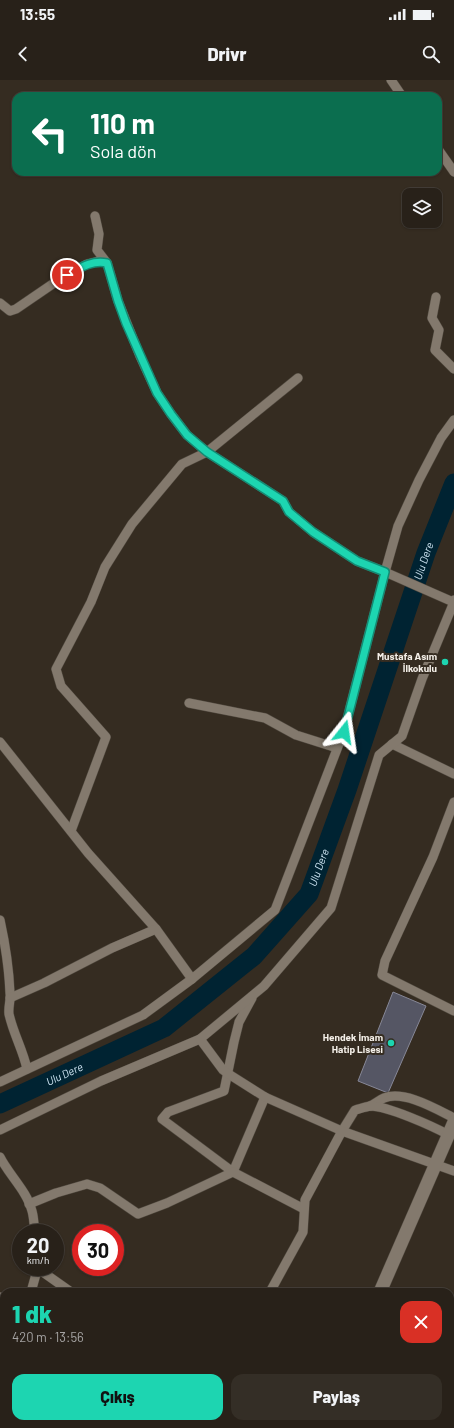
<!DOCTYPE html>
<html lang="tr">
<head>
<meta charset="utf-8">
<style>
  :root { --surface:#282119; --page:#342e26; --text:#f1f3f6; --muted:#a5a3a2; --line:#443e38; --accent:#1dd5b1 }
  body { margin:0; font-family:Barlow,sans-serif; background:var(--page); color:var(--text); height:100vh; display:flex; flex-direction:column; font-size:15px; white-space:nowrap }
  * { box-sizing:border-box; margin:0 }
  p { font-size:13px; color:var(--muted) }
  .icon { flex:none; width:22px; height:22px; fill:none; stroke:currentColor; stroke-width:2; stroke-linecap:round; stroke-linejoin:round }
  .map { position:relative; flex:1; overflow:hidden }
  .sheet { position:absolute; left:0px; top:1208px; width:454px; height:140px; display:flex; flex-direction:column; background:var(--surface); border-radius:12px 12px 0 0; box-shadow:0 1px 3px #0004,0 0 0 1px var(--line) }
  .sheet>* { flex:none }
  .guide { position:absolute; left:12px; top:12px; width:430px; height:84px; border-radius:12px; box-shadow:0 1px 3px #0004,0 0 0 1px var(--line); background:#0b6e4f; color:#fff; overflow:hidden }
  .buttons { position:absolute; left:402px; top:108px; display:grid; gap:8px }
  .buttons a { display:grid; place-items:center; width:40px; height:40px; border-radius:8px; background:var(--surface); box-shadow:0 1px 3px #0004,0 0 0 1px var(--line); font-size:20px }
  .speed { position:absolute; left:12px; top:1144px; display:flex; gap:8px; font-size:20px; font-weight:700; text-align:center }
  .speed>* { display:grid; place-content:center; width:52px; height:52px; border-radius:50%; background:var(--surface); box-shadow:0 1px 3px #0004,0 0 0 1px var(--line); line-height:1 }
  .speed small { font-size:10px; font-weight:400 }
  .speed .limit { border:6px solid #d22; background:#fff; color:#111 }
  .pin { position:absolute; display:grid; place-items:center; width:34px; height:34px; color:#fff; margin:-17px; border:2px solid #fff; border-radius:50%; box-shadow:0 1px 4px #0007 }
  .me { position:absolute; width:44px; margin:-22px; rotate:15deg; stroke-linejoin:round; filter:drop-shadow(0 0 3px #0008) }
  .turn { display:flex; align-items:center; gap:14px; height:84px; padding:0 12px; font-size:18px }
  .turn .icon { width:52px; height:52px; stroke-width:2.5 }
  .turn b { display:block; font-size:28px; line-height:34px }
  .round { display:grid; place-items:center; flex:none; width:42px; height:42px; border-radius:12px; background:var(--page) }
  .head { display:flex; align-items:center; justify-content:space-between; height:68px; padding:0 12px }
  h1 { font-size:24px; font-weight:800; line-height:30px; color:var(--accent) }
  .primary-button { display:flex; gap:8px; margin-top:auto; padding:8px 12px }
  .primary-button a { flex:1; height:46px; border-radius:12px; background:var(--accent); color:#111; font-size:16px; font-weight:800; line-height:46px; text-align:center }
  .primary-button a+a { background:var(--page); color:var(--text) }
  .status { display:flex; justify-content:space-between; align-items:center; height:28px; padding:0 20px; background:var(--surface); direction:ltr }
  .status svg { height:11px; fill:currentColor }
  header { display:flex; justify-content:space-between; align-items:center; height:52px; padding:0 12px; background:var(--surface); font-size:18px; font-weight:800 }
  .map>svg:first-child { display:block }
  .lines { fill:none; stroke-linecap:round; stroke-linejoin:round }
  .river { stroke:#002332; stroke-width:19 }
  .building { fill:#555664; stroke:#878897 }
  .street-casing { stroke:#50493f; stroke-width:10 }
  .secondary-casing { stroke:#50493f; stroke-width:14 }
  .street { stroke:#83796d; stroke-width:9 }
  .secondary { stroke:#83796d; stroke-width:13 }
  .route-casing { stroke:#138a73; stroke-width:10 }
  .route { stroke:#1dd5b1; stroke-width:7 }
  .poi-dot { fill:#1dd5b1; stroke:#352c21; stroke-width:1.5 }
  .labels { text-anchor:middle; stroke-width:4; stroke-linejoin:round; paint-order:stroke }
  .poi-label { font-size:10px; font-weight:bold; fill:#f4efe8; stroke:#352c21; text-anchor:end }
  .water-label { font-size:11px; font-style:italic; fill:#d0e7f5; stroke:#352c21 }
</style>
</head>
<body>
<div class="status"><b>13:55</b><svg viewBox="0 0 49 12"><path d="M0 12V9h3v3zM5 12V6h3v6zM10 12V3h3v9zM15 12V0h3v12zM26 1h20v11H26zM47 4h2v5h-2z"/></svg></div>
<header><svg class="icon" aria-label="back" viewBox="0 0 24 24"><path d="M15 5l-7 7 7 7"/></svg>Drivr<svg class="icon" aria-label="search" viewBox="0 0 24 24"><circle cx="10" cy="10" r="6"/><path d="M15 15l6 6"/></svg></header>
<div class="map">
<svg width="454" height="1348" viewBox="0 0 454 1348">
  <rect width="100%" height="100%" fill="#352c21"/>
  <g class="lines">
    <path class="river" id="s1" d="M0 1024 164 948 254 876 309 814 347 710 426 473 454 403"/>
  </g>
  <polygon class="building" points="393,912 426,926 388,1013 358,1001"/>
  <g class="lines">
    <g class="street-casing">
      <g id="street">
        <polyline points="391,0 402,16"/>
        <polyline points="438,69 454,92"/>
        <polyline points="95,136 99,154 97,170 107,183 118,221 140,276 157,313 171,334 187,355 207,372 283,421 289,432 313,452 357,481 385,492 398,446 419,400 441,358 454,340"/>
        <polyline points="436,217 432,238 439,250 435,270 454,289"/>
        <polyline points="0,223 10,231 16,229 57,201 87,184 99,181 107,183"/>
        <polyline points="189,623 265,638 296,655 337,668"/>
        <polyline points="0,662 88,773 156,849"/>
        <polyline points="392,664 454,694"/>
        <polyline points="454,722 433,777 385,881 382,895 454,931"/>
        <polyline points="71,751 106,657 61,606 56,589 91,522 105,487 132,444 182,384 207,372 298,298"/>
        <path d="M0 840C5 863 9 889 10 913 11 920 8 927 9 934 13 953 23 970 27 989"/>
        <polyline points="10,918 44,903 112,868 156,849 192,899"/>
        <polyline points="252,918 239,942 234,962 224,1011 168,1032 162,1039 233,1092 265,1017"/>
        <polyline points="0,1002 143,935 192,899 275,830 344,651 385,492 453,522 454,520"/>
        <path d="M370 1026C375 1024 379 1020 384 1018 404 1010 436 1029 454 1038"/>
        <polyline points="0,1050 101,1001 200,959"/>
        <path d="M449 1055C432 1046 388 1026 370 1026 365 1027 359 1029 355 1030L342 1051 265 1017 227 993 223 990 200 959 264 906 331 828 379 675 402 656 422 599 454 522"/>
        <path d="M0 1077C9 1095 27 1111 32 1131 34 1138 34 1146 35 1153"/>
        <polyline points="29,1124 56,1113 87,1104 100,1108 138,1134 167,1123 233,1092 304,1129"/>
        <polyline points="37,1188 71,1212"/>
        <polyline points="31,1212 38,1187"/>
        <polyline points="270,1212 303,1152 305,1120 342,1051 454,1091"/>
        <polyline points="0,1283 4,1278"/>
        <polyline points="450,1283 454,1279"/>
        <polyline points="376,1344 382,1348"/>
        <polyline points="132,1348 139,1344"/>
        <polyline points="248,1348 250,1344"/>
      </g>
    </g>
    <g class="secondary-casing">
      <g id="secondary">
        <polyline points="380,1212 454,1042"/>
        <polyline points="0,1219 4,1220"/>
        <polyline points="450,1339 454,1340"/>
        <polyline points="318,1348 319,1344"/>
      </g>
    </g>
    <use href="#street" class="street"/>
    <use href="#secondary" class="secondary"/>
  </g>
  <g class="lines">
    <g class="route-casing">
      <path id="route" d="M67 195C80 188 91 180 107 183L118 221 126 243 157 313 171 334 187 355 207 372 283 421 289 432 313 452 357 481 385 492 344 652"/>
    </g>
    <use href="#route" class="route"/>
  </g>
  <g class="poi-dot">
    <circle cx="445" cy="582" r="4"/>
    <circle cx="391" cy="963" r="4"/>
  </g>
  <g class="labels">
    <g class="poi-label">
      <text x="437" y="580">Mustafa Asım<tspan x="437" dy="12">İlkokulu</tspan></text>
      <text x="383" y="961">Hendek İmam<tspan x="383" dy="12">Hatip Lisesi</tspan></text>
    </g>
    <g class="water-label">
      <text dy="4" stroke="none"><textPath href="#s1" startOffset="731">Ulu Dere</textPath></text>
      <text dy="4" stroke="none"><textPath href="#s1" startOffset="407">Ulu Dere</textPath></text>
      <text dy="4" stroke="none"><textPath href="#s1" startOffset="71">Ulu Dere</textPath></text>
    </g>
  </g>
</svg>
<div class="buttons">
<a><svg class="icon" aria-label="layers" viewBox="0 0 24 24"><path d="M12 4l9 5-9 5-9-5zM3 14l9 5 9-5"/></svg></a>
</div>
<div class="speed"><div>20<small>km/h</small></div><div class="limit">30</div></div>
<div class="pin" style="left:67px;top:195px;background:#d93025"><svg class="icon" aria-label="arrive" viewBox="0 0 24 24"><path d="M6 21V4h12l-3 4 3 4H6"/></svg></div>
<svg class="me" style="left:344px;top:652px" viewBox="-20 -20 40 40"><path d="M0-17L14 15 0 8-14 15z" fill="#1dd5b1" stroke="#fff" stroke-width="4"/></svg>
<div class="guide">
<div class="turn"><svg class="icon" aria-label="left" viewBox="0 0 24 24"><path d="M17 20v-9H6M10 6l-5 5 5 5"/></svg><div><b>110 m</b>Sola dön</div></div>
</div>
<section class="sheet">
<div class="head"><div><h1>1 dk</h1><p>420 m · 13:56</p></div><a class="round" style="background:#d93025;color:#fff"><svg class="icon" aria-label="close" viewBox="0 0 24 24"><path d="M6 6l12 12M18 6L6 18"/></svg></a></div>
<div class="primary-button"><a>Çıkış</a><a>Paylaş</a></div>
</section>
</div>
</body>
</html>
